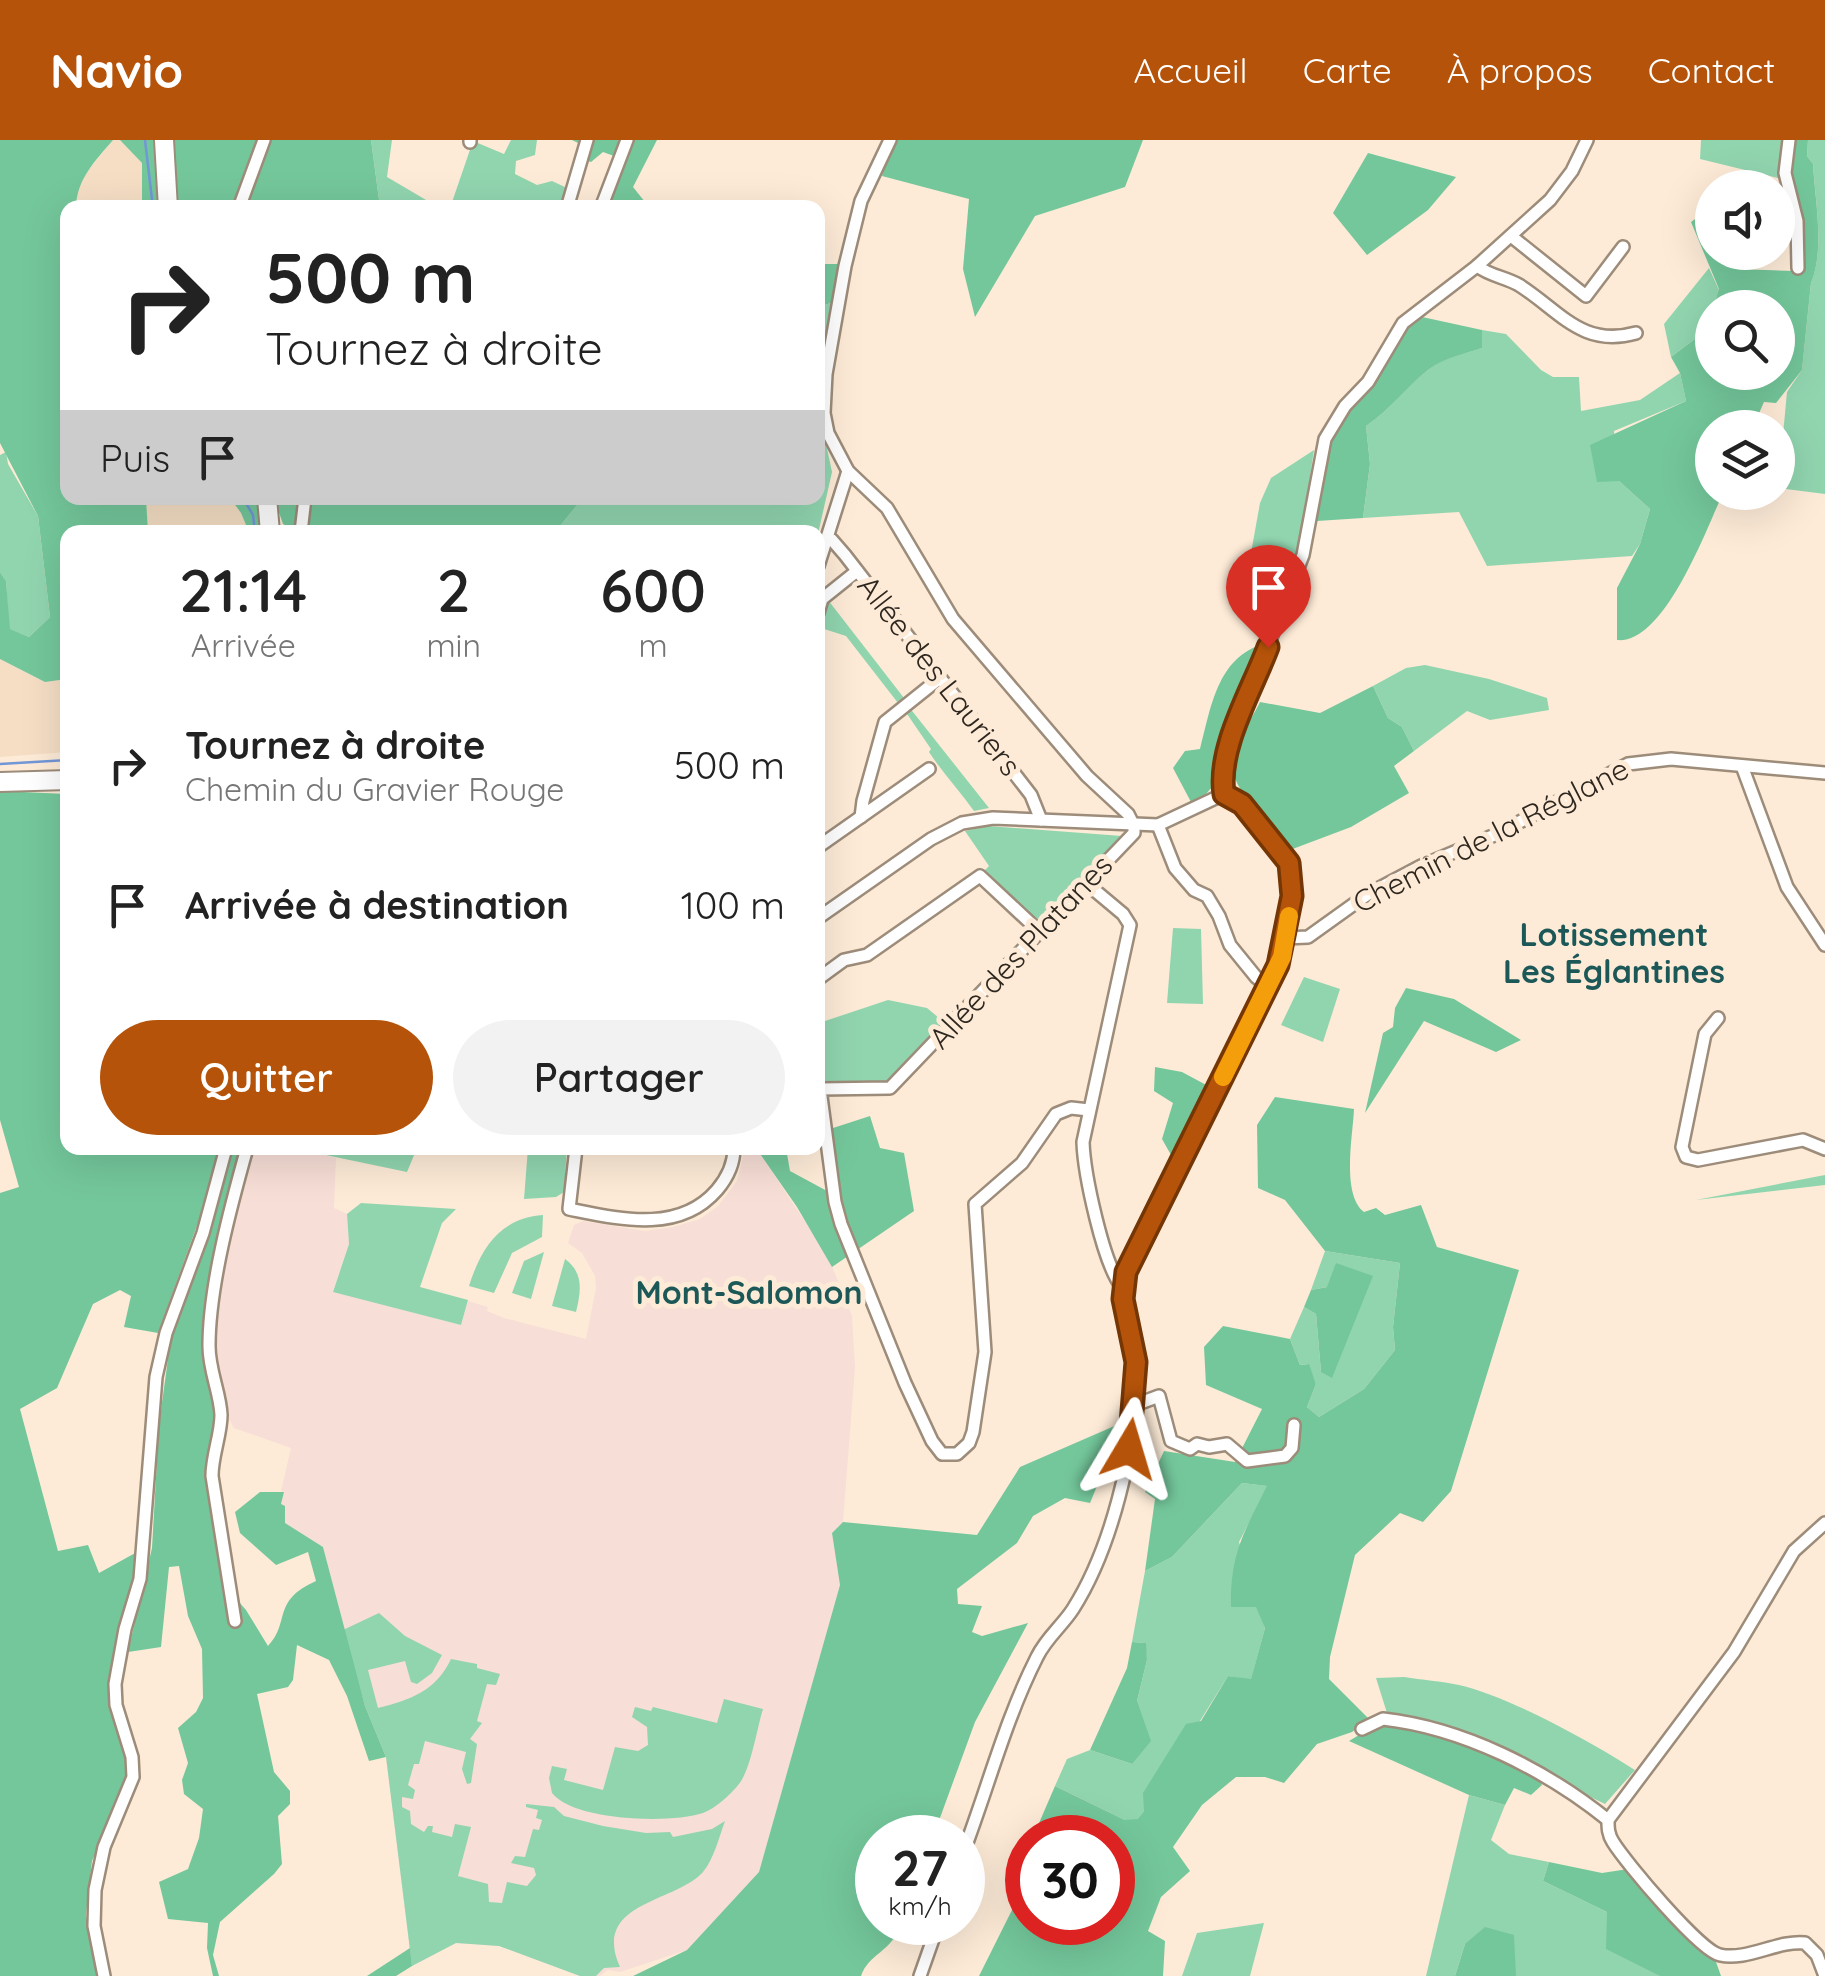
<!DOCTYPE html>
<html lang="fr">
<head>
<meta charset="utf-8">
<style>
  :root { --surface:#fff; --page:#f2f2f2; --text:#222; --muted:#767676; --accent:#b45309 }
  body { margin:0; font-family:Quicksand,sans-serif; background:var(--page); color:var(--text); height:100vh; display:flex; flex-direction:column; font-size:38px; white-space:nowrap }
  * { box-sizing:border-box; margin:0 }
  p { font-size:32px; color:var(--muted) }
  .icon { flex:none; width:55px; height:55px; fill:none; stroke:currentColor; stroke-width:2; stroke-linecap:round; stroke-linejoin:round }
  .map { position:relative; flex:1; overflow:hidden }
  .sheet { position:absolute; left:60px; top:385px; width:765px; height:630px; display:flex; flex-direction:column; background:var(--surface); border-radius:20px; box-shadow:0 10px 40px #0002 }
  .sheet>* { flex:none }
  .top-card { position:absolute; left:60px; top:60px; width:765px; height:305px; border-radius:20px; box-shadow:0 10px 40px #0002; background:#fff; color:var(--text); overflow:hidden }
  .buttons { position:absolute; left:1695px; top:30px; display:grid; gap:20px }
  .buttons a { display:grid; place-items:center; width:100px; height:100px; border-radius:50%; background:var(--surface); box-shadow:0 10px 40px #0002; font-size:50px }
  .speed { position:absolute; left:855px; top:1675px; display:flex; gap:20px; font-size:50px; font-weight:700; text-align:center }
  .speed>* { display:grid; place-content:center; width:130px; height:130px; border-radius:50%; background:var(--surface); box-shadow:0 10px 40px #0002; line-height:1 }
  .speed small { font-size:25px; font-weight:400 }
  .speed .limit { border:15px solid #d22; background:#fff; color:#111 }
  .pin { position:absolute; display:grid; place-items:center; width:85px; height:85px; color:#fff; margin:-102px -42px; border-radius:50% 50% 50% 0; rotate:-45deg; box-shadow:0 0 10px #0007 }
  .pin .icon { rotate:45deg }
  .me { position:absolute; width:110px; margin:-55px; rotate:7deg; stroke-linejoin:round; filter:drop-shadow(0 0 8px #0008) }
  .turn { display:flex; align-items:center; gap:35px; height:210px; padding:0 40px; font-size:45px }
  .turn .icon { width:130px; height:130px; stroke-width:2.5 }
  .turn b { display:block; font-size:70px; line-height:85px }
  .then { display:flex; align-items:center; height:95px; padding:0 40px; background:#0003; gap:20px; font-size:38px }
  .eta { display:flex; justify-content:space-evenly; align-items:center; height:170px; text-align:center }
  .eta b { font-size:60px; font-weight:600; line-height:70px }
  .cta { display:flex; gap:20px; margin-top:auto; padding:20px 40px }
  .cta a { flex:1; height:115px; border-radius:60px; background:var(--accent); color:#fff; font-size:40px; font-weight:600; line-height:115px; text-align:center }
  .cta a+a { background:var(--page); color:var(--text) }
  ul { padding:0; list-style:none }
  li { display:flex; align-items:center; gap:30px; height:140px; padding:0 40px }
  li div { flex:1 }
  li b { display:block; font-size:38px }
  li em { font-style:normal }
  header { display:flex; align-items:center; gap:60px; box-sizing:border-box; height:140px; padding:0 50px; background:var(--accent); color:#fff }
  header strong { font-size:48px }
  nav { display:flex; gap:55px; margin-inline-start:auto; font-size:35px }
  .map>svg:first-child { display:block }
  .built { fill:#f5dec4 }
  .medical { fill:#f7ded6 }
  .green { fill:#91d5af }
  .forest { fill:#74c79b }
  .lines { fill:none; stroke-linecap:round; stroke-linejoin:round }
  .stream { stroke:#7297d7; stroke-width:2.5 }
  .street-casing { stroke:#9d8c7a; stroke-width:16 }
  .secondary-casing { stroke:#9d8c7a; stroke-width:22 }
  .street { stroke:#fff; stroke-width:11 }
  .secondary { stroke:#fff; stroke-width:18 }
  .route-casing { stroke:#753606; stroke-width:25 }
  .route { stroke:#b45309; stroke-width:18 }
  .slow { stroke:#f59e0b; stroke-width:18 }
  .labels { text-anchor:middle; stroke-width:10; stroke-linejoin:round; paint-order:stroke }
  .street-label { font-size:30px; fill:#2e271f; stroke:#fdebd7 }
  .neighbourhood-label { font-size:32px; font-weight:bold; fill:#1d5859; stroke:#fdebd7 }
</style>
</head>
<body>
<header>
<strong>Navio</strong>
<nav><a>Accueil</a><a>Carte</a><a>À propos</a><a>Contact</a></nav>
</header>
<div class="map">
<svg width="1825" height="1836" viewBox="0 0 1825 1836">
  <rect width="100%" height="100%" fill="#fdebd7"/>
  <g class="built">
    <polygon points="113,0 120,0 142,23 142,67 76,68 76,52 86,33"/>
    <polygon points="146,358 230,358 241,373 249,392 148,392"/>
    <polygon points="0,519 45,542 67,539 67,612 0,617"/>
  </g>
  <polygon class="medical" points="249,1008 292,1008 336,1018 334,1068 347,1074 349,1104 333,1151 461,1185 468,1161 488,1167 487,1171 504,1178 586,1199 596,1148 595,1136 582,1113 568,1103 574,1085 583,1081 645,1091 673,1087 700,1079 718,1066 737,1041 745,1008 756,1008 828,1116 852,1176 855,1228 843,1382 832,1393 840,1445 759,1732 687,1810 620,1832 608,1830 600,1836 580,1836 499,1806 456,1803 412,1826 386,1617 365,1566 323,1407 284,1383 281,1365 284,1352 281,1351 291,1308 234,1288 225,1272 214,1227 214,1194 225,1123"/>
  <g class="green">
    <polygon points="371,0 392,0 387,37 438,67 380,67"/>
    <polygon points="511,0 537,0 535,15 516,21 515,34 537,45 552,41 567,48 564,67 450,68 473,1 504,14"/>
    <polygon points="1701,0 1785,0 1782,39 1700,19"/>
    <path d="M1808 0H1825V354L1778 348 1787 252 1802 230 1811 143C1825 109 1815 60 1813 24L1807 16Z"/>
    <polygon points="1709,128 1719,150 1704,192 1671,217 1664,184"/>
    <polygon points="832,163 818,260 818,166"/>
    <path d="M1482 190 1506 194 1541 230 1553 237H1579L1581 271 1640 260 1680 233 1686 261 1614 291 1619 341 1650 369 1640 404 1632 416 1487 426 1459 372 1363 378 1370 324 1366 286C1391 269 1405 247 1428 230 1443 218 1463 214 1482 208Z"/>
    <polygon points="818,266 832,332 818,394 555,392 583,358 818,358"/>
    <polygon points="1314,310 1301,397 1285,444 1251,413 1260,363 1271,338"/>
    <polygon points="6,312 8,324 38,376 50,477 29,497 9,489 6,441 0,432 0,315"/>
    <polygon points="828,460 904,558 898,563 846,496 818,487"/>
    <polygon points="1425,525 1489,539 1547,558 1549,570 1490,580 1467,571 1414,611 1402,587 1388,578 1373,546 1406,528"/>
    <path d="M909 567 989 668 974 671C959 650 942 632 929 612L931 609 905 571Z"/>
    <polygon points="988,686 1122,696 1039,784 984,731 989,726 965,691"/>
    <polygon points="1173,788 1201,789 1203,864 1167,863"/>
    <polygon points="1304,837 1340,849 1323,902 1281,885"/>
    <polygon points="888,860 927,868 945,883 887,945 818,941 819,883"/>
    <polygon points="292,1008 417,1008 407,1032"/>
    <polygon points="528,1008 567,1008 564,1052 556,1057 524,1059"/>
    <polygon points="1825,1035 1825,1045 1696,1060"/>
    <polygon points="361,1063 456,1069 442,1083 420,1147 468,1160 461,1185 333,1152 349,1104 347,1074"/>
    <path d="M543 1075 542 1097 512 1113 494 1153 469 1146C481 1108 500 1078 543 1075Z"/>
    <polygon points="1325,1111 1400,1123 1393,1187 1395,1210 1364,1249 1319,1277 1307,1267 1316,1244 1308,1224 1300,1225 1290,1199 1304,1167 1316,1174 1321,1232 1327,1147 1311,1150"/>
    <polygon points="544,1112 531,1159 512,1153 524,1121"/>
    <path d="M565 1119C584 1133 581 1151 576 1172L552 1166Z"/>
    <polygon points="1242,1343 1268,1346 1239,1402 1265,1488 1251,1540 1228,1536 1144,1671 1138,1680 1125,1680 1055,1646 1067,1619 1090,1610 1132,1624 1137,1561 1147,1520 1145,1503 1132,1502 1145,1431 1172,1417"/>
    <path d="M379 1473 405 1496 442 1515 432 1533 417 1544 411 1542 405 1521 368 1530 378 1568C410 1560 436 1551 451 1519L477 1524V1528L500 1534 496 1545 487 1544 477 1581 482 1583 470 1599 477 1604 471 1643 467 1644 462 1629 466 1612 425 1601 419 1624H414L408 1645 415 1650 413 1659 402 1657V1667L410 1671 411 1684 424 1692 428 1686H433L432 1692 452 1697 455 1684 471 1687 458 1736 488 1744 489 1762 502 1763 507 1742 527 1746 536 1735 534 1728 511 1723 515 1716 525 1717 533 1689 539 1690 542 1680 536 1678 538 1670 526 1667V1664L554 1667 564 1676 603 1686 646 1693 670 1692 673 1697 712 1689 725 1681C719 1697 714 1719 703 1732 675 1763 591 1762 620 1827L604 1828 596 1836H580L499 1806 456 1803 412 1826 386 1617 365 1566 343 1490Z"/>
    <path d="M1404 1537C1422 1540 1441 1541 1459 1545 1508 1556 1592 1602 1635 1630L1605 1664 1447 1588 1387 1573 1376 1538Z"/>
    <path d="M724 1559 763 1569C757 1588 751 1629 739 1644 730 1655 716 1668 703 1673 670 1684 574 1681 552 1653L549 1638 552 1626 567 1629 564 1640 603 1650 615 1607 638 1611 648 1605 647 1587 632 1577 635 1567 651 1571 653 1567 717 1583Z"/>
    <polygon points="1469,1655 1505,1665 1491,1700 1509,1714 1549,1722 1543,1741 1607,1772 1660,1836 1516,1836 1465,1804 1455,1836 1426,1836"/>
    <polygon points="1264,1783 1250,1836 1182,1836 1197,1793"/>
  </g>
  <g class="forest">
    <path d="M0 0H113C95 21 77 39 76 67L68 68V358H146L148 392H68L67 539 45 542 0 519V432L6 441 10 489 29 497 50 477 38 376 0 303Z"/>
    <polygon points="120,0 156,0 162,67 142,67 142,23"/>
    <polygon points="171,0 371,0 380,67 173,67"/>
    <polygon points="572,0 657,0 633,47 649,67 606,67 621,23 614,16 603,12 591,22 585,20 578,3"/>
    <polygon points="892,0 1143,0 1125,47 1035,76 975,177 963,129 969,59 882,36"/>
    <path d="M1793 0H1808L1807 16 1813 24C1815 60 1825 110 1811 143L1802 230 1776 263 1764 262 1753 287 1712 288V352L1723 353C1706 390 1664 505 1617 500V448L1640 404 1650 369 1619 341 1597 342 1590 305 1686 261 1680 233 1671 217 1704 192 1712 168V232H1778V168H1713L1719 149 1691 82 1703 73 1712 90V112L1725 113 1735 129 1794 131 1803 125 1802 70 1790 34Z"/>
    <polygon points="1368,13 1456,37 1428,70 1367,115 1333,73"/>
    <polygon points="818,124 840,124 832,163 818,166"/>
    <path d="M1413 175 1482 190V208C1464 214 1444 218 1428 230 1406 247 1391 269 1366 286L1370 324 1363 378 1317 381 1322 332 1332 299Z"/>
    <polygon points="230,358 261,358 264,392 249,392 241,373"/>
    <polygon points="274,358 301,358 299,382 293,390 283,384"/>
    <polygon points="309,358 583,358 555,392 303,392"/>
    <path d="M1264 504 1218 619 1212 647 1206 654 1191 662 1173 628 1185 611 1200 609C1211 568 1217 517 1264 504Z"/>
    <path d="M1373 546 1388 578 1402 587 1414 611 1394 626 1409 653 1351 687 1290 710C1272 689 1228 648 1232 619 1235 600 1252 579 1260 562L1320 573Z"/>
    <path d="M0 651 67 654 68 1008H220L211 1047 158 1193 124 1187 131 1156 120 1150 93 1164 57 1248 20 1269 58 1411 88 1405 99 1433 137 1412C137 1459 109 1501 109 1549 109 1577 126 1603 128 1631L126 1644 92 1721 86 1775 98 1836H0V1053L19 1047 0 980Z"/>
    <polygon points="1406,848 1454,859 1521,900 1496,912 1424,881 1365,973 1383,893 1393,887 1395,868"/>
    <polygon points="1155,927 1182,932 1210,947 1175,1022 1162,999 1173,963 1154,951"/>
    <path d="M1275 957 1354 969C1353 995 1341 1054 1364 1072L1376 1068 1385 1075 1421 1065 1437 1107 1519 1130 1451 1351 1423 1382 1400 1373 1355 1415 1330 1517 1329 1539 1369 1579 1352 1592 1317 1604 1284 1643 1265 1637H1236L1202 1665 1173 1707 1190 1731 1161 1757 1148 1791 1165 1801 1163 1836H979L1017 1760 1027 1716 1028 1782H1112V1698L1033 1697 1055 1646 1125 1680 1138 1679 1144 1671 1143 1653 1186 1584 1201 1581 1228 1536 1251 1539 1265 1488 1256 1467H1231C1230 1414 1244 1392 1267 1346L1242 1343 1172 1417 1145 1431 1155 1359 1145 1352 1164 1311 1235 1322 1262 1269 1206 1245 1204 1207 1223 1186 1290 1199 1300 1225 1309 1224 1316 1244 1307 1267 1319 1277 1364 1249 1395 1210 1393 1187 1400 1123 1325 1111 1285 1060 1258 1048 1257 985Z"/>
    <polygon points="870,976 880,1008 904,1013 914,1071 832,1127 797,1067 756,1008 786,1008 790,1031 840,1058 830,989"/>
    <path d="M232 1008H243L206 1222 218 1270 210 1326 225 1446 246 1470 268 1506C291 1482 271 1461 316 1441L308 1412 276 1425 240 1393 235 1372 260 1352H284L281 1364 285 1366V1383L323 1407 365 1566 386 1617 369 1621 347 1556 329 1520 297 1505 293 1540 288 1547 257 1554 274 1632 290 1651V1664L278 1676 282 1724 274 1734 220 1782 213 1815 219 1836H213L207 1808 208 1783 168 1779 159 1742 188 1729 199 1698 203 1669 184 1654 182 1640 188 1623 178 1588 196 1572 203 1558 202 1509 188 1476 179 1426 169 1427 161 1507 128 1512 152 1408 159 1285 170 1204Z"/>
    <polygon points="1336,1123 1373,1136 1332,1238 1321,1232 1316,1174 1304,1167 1311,1150 1327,1147"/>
    <path d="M1126 1281 1118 1336 1100 1339 1090 1363 1065 1358 1033 1376 1017 1403 957 1449 958 1464 982 1466 972 1492 982 1496 1028 1483 975 1582 933 1697 878 1698V1782L902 1783C891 1813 869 1813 861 1836H633L687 1810 759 1732 840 1445 832 1393 843 1382 977 1395 1020 1327Z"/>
    <polygon points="1132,1502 1146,1503 1147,1520 1137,1561 1151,1601 1132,1624 1090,1610 1127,1528"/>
    <polygon points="1383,1584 1443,1596 1538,1636 1542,1645 1531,1655 1514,1648 1505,1665 1469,1655 1349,1601 1374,1586"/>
    <polygon points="1549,1722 1602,1733 1628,1729 1673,1784 1715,1819 1721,1836 1660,1836 1606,1809 1607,1772 1543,1741"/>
    <polygon points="1485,1787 1514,1795 1516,1836 1455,1836 1465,1804"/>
    <polygon points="410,1808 412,1826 396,1836 367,1836"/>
  </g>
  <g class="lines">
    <g class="stream">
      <polyline points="145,0 153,68"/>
      <polyline points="243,358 253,375 255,392"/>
      <polyline points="0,624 68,620"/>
    </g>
    <g class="street-casing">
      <g id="street">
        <polyline points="890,0 861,61 845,126 826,234 824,273 828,293 848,331 887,368 953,479 1087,636 1128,674 1134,686"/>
        <polyline points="1789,0 1785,33 1797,81 1798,128"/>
        <polyline points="470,2 470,0"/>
        <polyline points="239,68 264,0"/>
        <polyline points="567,68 587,0"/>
        <polyline points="601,68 627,0"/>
        <polyline points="1511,96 1586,156 1623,107"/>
        <path d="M1477 126C1490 136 1505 137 1519 145 1560 171 1582 208 1636 193"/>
        <polyline points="301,392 305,358"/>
        <polyline points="826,399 832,400 845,415 1031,655 1041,680"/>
        <polyline points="818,426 848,331"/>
        <polyline points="818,473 822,459 857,431"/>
        <polyline points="1742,626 1787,747 1825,805"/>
        <polyline points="1224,654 1226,614 1303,415 1325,299 1345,266 1368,242 1403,183 1477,126 1550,60 1572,31 1587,0"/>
        <polyline points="861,677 863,661 885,582 940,538"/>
        <polyline points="1158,685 1175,728 1194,750 1207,756 1219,776 1230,805 1256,837 1267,846"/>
        <polyline points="818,707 929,629"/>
        <path d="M1086 743 1123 774 1130 785 1083 1002C1084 1033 1103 1124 1122 1147"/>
        <polyline points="818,778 931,699 962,683 993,678 1158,685 1224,654"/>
        <polyline points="1285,798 1308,797 1368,754 1421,726 1497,694 1628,624 1671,619 1825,633"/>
        <polyline points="818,839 844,820 867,815 980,736 1040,792"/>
        <polyline points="1718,878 1705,894 1682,1007 1686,1017 1698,1020 1803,1000 1825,1009"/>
        <polyline points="1089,970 1071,968 1056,974 1022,1023 975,1064 985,1212 973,1292 969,1303 957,1314 942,1314 932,1301 905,1243 841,1084 835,1062 820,949 890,948 1134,693 1134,686"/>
        <path d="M576 1008 569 1069C619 1079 679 1094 717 1050 728 1037 734 1024 734 1008"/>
        <polyline points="1135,1265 1159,1256 1171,1301 1190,1309 1197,1304 1209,1307 1227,1304 1247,1321 1285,1316 1292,1308 1294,1285"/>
        <path d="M235 1481 212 1336C212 1315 221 1295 221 1275 220 1252 209 1231 209 1206 209 1146 231 1065 247 1008"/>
        <path d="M1362 1589 1383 1579C1463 1588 1546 1630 1608 1680"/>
        <path d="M962 1716C987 1651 1005 1580 1037 1517 1046 1498 1062 1486 1073 1469 1099 1428 1116 1374 1126 1327 1133 1293 1139 1256 1136 1221 1134 1190 1119 1162 1126 1132L1281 817 1291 756 1289 723 1242 664 1224 654"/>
        <polyline points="104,1836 94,1786 95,1750 104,1707 133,1637 132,1617 116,1565 115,1544 125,1489 140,1439 156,1237 166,1193 203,1093 226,1008"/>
        <polyline points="920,1836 939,1782"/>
        <path d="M1825 1836 1817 1815 1805 1803C1778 1800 1747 1821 1720 1815 1700 1811 1626 1723 1613 1702 1608 1694 1608 1688 1608 1680L1734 1512 1794 1411 1825 1383"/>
      </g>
    </g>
    <g class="secondary-casing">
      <g id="secondary">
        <polyline points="164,0 168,68"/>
        <polyline points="267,358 270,392"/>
        <polyline points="0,642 68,640"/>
      </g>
    </g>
    <use href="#street" class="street"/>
    <use href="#secondary" class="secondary"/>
  </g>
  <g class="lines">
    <g class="route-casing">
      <path id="route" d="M1129 1309 1136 1222 1123 1159 1126 1132 1278 825 1292 756 1289 723 1242 664 1224 654C1217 608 1252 550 1268 507"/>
    </g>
    <use href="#route" class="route"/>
    <polyline class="slow" points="1223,937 1282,817 1289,776"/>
  </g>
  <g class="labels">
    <g class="street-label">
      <text transform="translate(939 536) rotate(52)" y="10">Allée des Lauriers</text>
      <text transform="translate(1491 696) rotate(-27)" y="10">Chemin de la Réglane</text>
      <text transform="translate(1021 812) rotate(-47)" y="10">Allée des Platanes</text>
    </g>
    <g class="neighbourhood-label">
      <text x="1614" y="806">Lotissement<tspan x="1614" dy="37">Les Églantines</tspan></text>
      <text x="749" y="1164">Mont-Salomon</text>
    </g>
  </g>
</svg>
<div class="buttons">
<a><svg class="icon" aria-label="sound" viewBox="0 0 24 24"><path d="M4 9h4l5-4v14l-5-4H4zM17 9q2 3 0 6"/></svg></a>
<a><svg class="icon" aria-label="search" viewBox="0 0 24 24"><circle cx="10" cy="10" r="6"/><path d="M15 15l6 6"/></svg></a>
<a><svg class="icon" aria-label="layers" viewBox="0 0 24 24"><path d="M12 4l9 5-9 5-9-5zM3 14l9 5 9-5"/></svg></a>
</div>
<div class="speed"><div>27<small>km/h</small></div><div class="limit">30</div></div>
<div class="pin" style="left:1268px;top:507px;background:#d93025"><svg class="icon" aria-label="arrive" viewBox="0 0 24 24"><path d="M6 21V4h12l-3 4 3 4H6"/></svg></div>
<svg class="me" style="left:1129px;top:1309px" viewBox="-20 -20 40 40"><path d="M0-17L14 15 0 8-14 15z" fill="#b45309" stroke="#fff" stroke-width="4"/></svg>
<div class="top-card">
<div class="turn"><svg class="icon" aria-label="right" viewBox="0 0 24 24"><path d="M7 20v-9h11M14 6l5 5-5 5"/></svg><div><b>500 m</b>Tournez à droite</div></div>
<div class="then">Puis<svg class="icon" aria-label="arrive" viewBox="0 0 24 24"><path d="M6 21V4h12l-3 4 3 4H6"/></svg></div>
</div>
<section class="sheet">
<div class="eta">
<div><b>21:14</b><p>Arrivée</p></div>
<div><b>2</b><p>min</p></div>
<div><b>600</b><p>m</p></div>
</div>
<ul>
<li><svg class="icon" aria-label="right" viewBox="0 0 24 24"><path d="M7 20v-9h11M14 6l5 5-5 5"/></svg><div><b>Tournez à droite</b><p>Chemin du Gravier Rouge</p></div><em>500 m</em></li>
<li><svg class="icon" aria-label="arrive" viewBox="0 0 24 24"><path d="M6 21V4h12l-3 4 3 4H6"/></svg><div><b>Arrivée à destination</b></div><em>100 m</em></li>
</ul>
<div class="cta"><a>Quitter</a><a>Partager</a></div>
</section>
</div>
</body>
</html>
